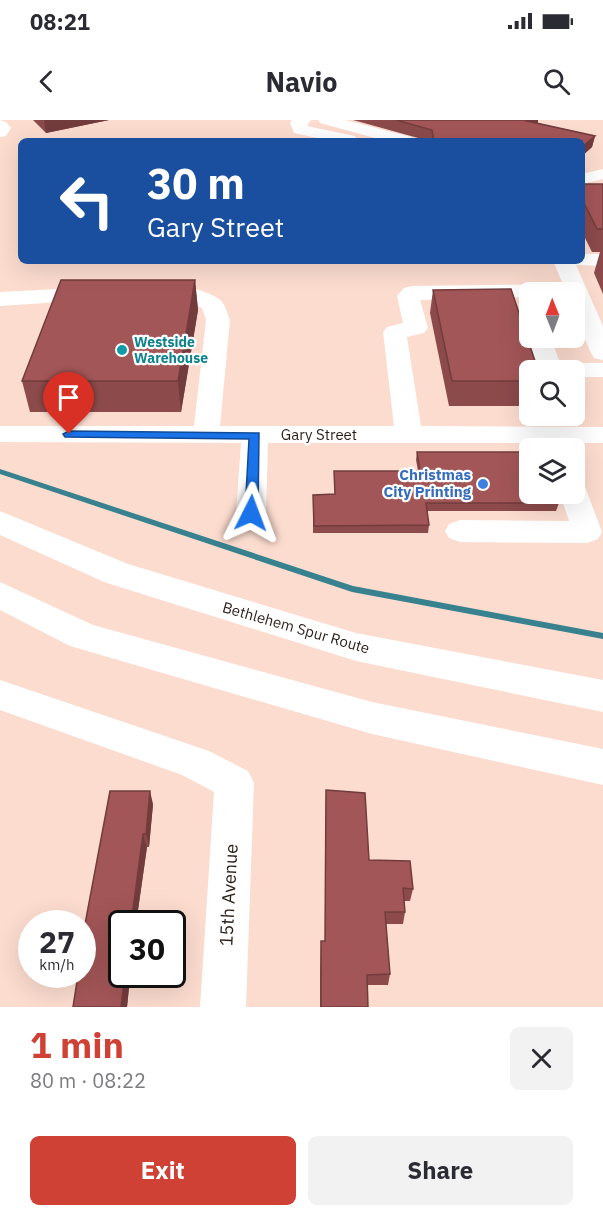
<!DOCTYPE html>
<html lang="en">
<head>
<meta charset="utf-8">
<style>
  :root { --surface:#fff; --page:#f2f2f3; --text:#2b2b33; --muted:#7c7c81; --accent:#ce4134 }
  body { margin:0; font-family:"IBM Plex Sans",sans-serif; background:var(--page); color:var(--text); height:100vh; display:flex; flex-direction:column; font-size:22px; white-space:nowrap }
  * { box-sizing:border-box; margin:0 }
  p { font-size:20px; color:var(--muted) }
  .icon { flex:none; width:33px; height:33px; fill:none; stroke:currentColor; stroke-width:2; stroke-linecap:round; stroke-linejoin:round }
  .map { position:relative; height:887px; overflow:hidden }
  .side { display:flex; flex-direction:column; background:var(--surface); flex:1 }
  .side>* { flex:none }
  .banner { position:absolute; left:18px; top:18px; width:567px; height:126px; border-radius:9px; box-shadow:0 6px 24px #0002; background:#1a4fa0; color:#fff; overflow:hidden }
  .needle { width:39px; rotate:359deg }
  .fabs { position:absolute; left:519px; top:162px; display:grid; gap:12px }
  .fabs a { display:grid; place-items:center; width:66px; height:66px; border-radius:9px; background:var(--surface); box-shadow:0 6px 24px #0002; font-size:30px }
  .speed { position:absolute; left:18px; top:790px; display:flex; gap:12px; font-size:30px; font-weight:700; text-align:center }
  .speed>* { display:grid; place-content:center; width:78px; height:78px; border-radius:50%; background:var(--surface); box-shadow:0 6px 24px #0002; line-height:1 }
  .speed small { font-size:15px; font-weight:400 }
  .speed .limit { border:3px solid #111; border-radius:9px; background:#fff; color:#111 }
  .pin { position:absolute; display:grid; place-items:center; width:51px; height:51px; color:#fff; margin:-62px -26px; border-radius:50% 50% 50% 0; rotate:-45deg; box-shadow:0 0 6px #0007 }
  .pin .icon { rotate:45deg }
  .me { position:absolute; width:66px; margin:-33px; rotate:3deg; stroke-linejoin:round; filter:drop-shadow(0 0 4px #0008) }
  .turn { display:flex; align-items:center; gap:21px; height:126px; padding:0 30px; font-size:27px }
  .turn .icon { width:78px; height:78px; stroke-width:2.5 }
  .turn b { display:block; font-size:42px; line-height:51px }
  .round { display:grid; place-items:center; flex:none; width:63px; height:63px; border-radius:9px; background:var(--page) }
  .head { display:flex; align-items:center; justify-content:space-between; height:102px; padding:0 30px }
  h1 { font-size:36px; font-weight:800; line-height:45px; color:var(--accent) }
  .cta { display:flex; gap:12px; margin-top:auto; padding:12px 30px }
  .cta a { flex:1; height:69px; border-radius:9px; background:var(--accent); color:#fff; font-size:24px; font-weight:800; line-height:69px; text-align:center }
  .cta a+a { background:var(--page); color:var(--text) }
  .status { display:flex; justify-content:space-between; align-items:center; height:42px; padding:0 30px; background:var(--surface); direction:ltr }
  .status svg { height:16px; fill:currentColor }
  header { display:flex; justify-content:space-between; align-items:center; height:78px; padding:0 30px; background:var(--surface); font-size:27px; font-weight:800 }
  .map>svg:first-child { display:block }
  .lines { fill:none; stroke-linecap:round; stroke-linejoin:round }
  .stream { fill:#38818f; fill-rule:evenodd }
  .minor { fill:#fff; fill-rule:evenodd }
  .highway { fill:#fff; fill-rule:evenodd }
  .wall { fill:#8c4a4b }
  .shaded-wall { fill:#723c3d }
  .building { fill:#a35657; stroke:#723c3d; stroke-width:1.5 }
  .route { fill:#1a73e8; stroke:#114b97; stroke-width:1.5 }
  .culture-dot { fill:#0f9aa8; stroke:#fff; stroke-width:2 }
  .shop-dot { fill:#3f7fe0; stroke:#fff; stroke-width:2 }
  .labels { text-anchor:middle; stroke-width:4.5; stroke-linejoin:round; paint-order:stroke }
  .far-culture-label { font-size:14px; font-weight:bold; fill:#0d838f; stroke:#fff; text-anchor:start }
  .street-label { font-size:15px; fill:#291e19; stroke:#fff }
  .shop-label { font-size:15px; font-weight:bold; fill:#366cbe; stroke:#fff; text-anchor:end }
  .near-street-label { font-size:18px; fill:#291e19; stroke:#fff }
</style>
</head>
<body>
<div class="status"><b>08:21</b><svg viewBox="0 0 49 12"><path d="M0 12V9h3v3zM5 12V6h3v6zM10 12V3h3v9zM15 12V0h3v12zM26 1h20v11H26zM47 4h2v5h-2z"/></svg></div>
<header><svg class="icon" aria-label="back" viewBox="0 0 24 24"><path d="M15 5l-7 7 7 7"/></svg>Navio<svg class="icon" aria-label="search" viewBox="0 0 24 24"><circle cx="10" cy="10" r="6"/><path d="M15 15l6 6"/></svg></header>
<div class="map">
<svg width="603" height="887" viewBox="0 0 603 887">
  <rect width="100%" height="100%" fill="#fcdccf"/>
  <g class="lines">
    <polygon class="stream" points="0,349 353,466 603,513 603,519 352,472 0,354"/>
    <g class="minor">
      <polygon points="0,0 6,2 11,8 6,16 0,17"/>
      <polygon points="292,0 311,0 307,6 355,16 357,20 331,21 294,13 290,3"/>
      <polygon points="318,0 345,0 411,17 413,21 386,21 320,3"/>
      <polygon points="603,49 603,59 582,64 582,54"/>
      <path d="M582 134H603V146L576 145 603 206V240L594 238 591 233 574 193V172H530V177L420 180 428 208 424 213 407 217 421 306 603 307V323H268L266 393 262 400 251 403 240 400 236 393 241 323 0 322V306H194L206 200 202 188 183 180 148 178 145 173 148 168C170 163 199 166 219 179 225 183 227 193 230 200L220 306H394L383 212 387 207 403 203 397 176 404 168 412 166 563 164 553 141H582Z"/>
      <polygon points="97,167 105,169 108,174 105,179 0,186 0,172"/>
      <polygon points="530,215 530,218 551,218 560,243 603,243 603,257 574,257 574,250 538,250 527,218"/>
      <polygon points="574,362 584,364 602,412 598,419 587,423 460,422 449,418 445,411 449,404 460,400 569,401 560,374 574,374"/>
      <polygon points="0,560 209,631 248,651 254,663 246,887 200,887 214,672 182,655 0,590"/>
    </g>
    <g class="highway">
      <polygon points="0,391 128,444 356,513 603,560 603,592 356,541 104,462 0,415"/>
      <polygon points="0,462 93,505 372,582 603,629 603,665 372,614 70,526 0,490"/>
    </g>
  </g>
  <g class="wall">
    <polygon points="33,0 109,0 46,13"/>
    <polygon points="353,0 538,0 538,3 595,16 592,27 582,36 582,21 429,21"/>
    <polygon points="582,64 603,64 603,174 594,153 600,132 592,132 582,112"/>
    <polygon points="195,160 198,190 181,292 30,292 22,261"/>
    <polygon points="433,170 530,261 530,286 449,286 430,193"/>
    <polygon points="417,332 559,383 556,391 427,391 429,405 428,413 313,413 313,375 335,374 334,351 418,351 416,340"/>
    <polygon points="326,670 369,740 413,769 410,781 404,781 405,792 403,804 386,804 390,854 388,865 367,865 368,887 320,887 320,853 321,821 325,821"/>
    <polygon points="153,684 149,727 147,727 136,804 127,887 73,887 77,860 64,860 62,855 82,855"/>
  </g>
  <g class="shaded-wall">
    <polygon points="44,0 109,0 46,13"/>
    <polygon points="530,0 538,0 536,10 527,1"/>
    <polygon points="595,16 592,27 582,36 582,27"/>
    <polygon points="195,160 198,190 181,292 178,261"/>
    <polygon points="150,671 153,684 149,727 146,714"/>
    <polygon points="143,714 147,727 136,804 131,804"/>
    <polygon points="125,855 130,855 127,887 121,887"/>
  </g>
  <g class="building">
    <polygon points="396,0 530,0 527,1 595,16 582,27 582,21 434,21 432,10"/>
    <polygon points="582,64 603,64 603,109 597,109 582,79"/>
    <polygon points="61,160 195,160 178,261 22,261"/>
    <polygon points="511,169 538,250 530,250 530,261 452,261 433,170"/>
    <polygon points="417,332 530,332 530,374 555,374 559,383 426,383 429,405 314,406 313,375 335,374 334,351 420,351"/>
    <polygon points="326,670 365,673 369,740 410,741 413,769 403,768 405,792 385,792 390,854 367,855 368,887 321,887 321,821 325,821"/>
    <polygon points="110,671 150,671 146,714 143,714 131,804 122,804 122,855 125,855 121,887 73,887 78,855 82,855 82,820"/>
  </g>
  <polygon class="route" points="69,311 259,313 258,393 251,397 245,393 249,319 65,317 63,314"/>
  <circle class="culture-dot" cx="122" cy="230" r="6"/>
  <circle class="shop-dot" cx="483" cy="364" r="6"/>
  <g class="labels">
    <g class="far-culture-label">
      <text x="134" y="227">Westside<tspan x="134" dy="16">Warehouse</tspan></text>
    </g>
    <g class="street-label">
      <text x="319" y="320">Gary Street</text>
      <text transform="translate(296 508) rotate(16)" y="5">Bethlehem Spur Route</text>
    </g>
    <g class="shop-label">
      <text x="471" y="360">Christmas<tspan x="471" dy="17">City Printing</tspan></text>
    </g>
    <g class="near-street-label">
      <text transform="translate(229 775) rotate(-87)" y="6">15th Avenue</text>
    </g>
  </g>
</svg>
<div class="fabs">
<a><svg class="needle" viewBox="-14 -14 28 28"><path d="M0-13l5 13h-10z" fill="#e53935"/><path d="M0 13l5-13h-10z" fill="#7c7c81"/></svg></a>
<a><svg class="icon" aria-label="search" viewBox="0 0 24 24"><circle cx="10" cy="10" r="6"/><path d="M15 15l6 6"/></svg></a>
<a><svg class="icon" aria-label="layers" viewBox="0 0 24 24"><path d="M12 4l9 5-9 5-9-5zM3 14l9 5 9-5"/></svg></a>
</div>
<div class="speed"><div>27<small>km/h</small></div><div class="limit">30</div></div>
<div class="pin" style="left:69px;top:314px;background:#d93025"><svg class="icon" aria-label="arrive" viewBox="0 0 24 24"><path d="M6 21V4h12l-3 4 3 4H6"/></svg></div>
<svg class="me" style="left:251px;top:393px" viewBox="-20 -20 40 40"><path d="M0-17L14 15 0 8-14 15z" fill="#1a73e8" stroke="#fff" stroke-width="4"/></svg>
<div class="banner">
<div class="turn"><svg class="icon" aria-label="left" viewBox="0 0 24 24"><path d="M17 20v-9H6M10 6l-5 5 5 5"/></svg><div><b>30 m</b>Gary Street</div></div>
</div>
</div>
<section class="side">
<div class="head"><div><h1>1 min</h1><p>80 m · 08:22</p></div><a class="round"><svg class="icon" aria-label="close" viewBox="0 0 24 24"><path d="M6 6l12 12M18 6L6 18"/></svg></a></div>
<div class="cta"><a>Exit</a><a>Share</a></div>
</section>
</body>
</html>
